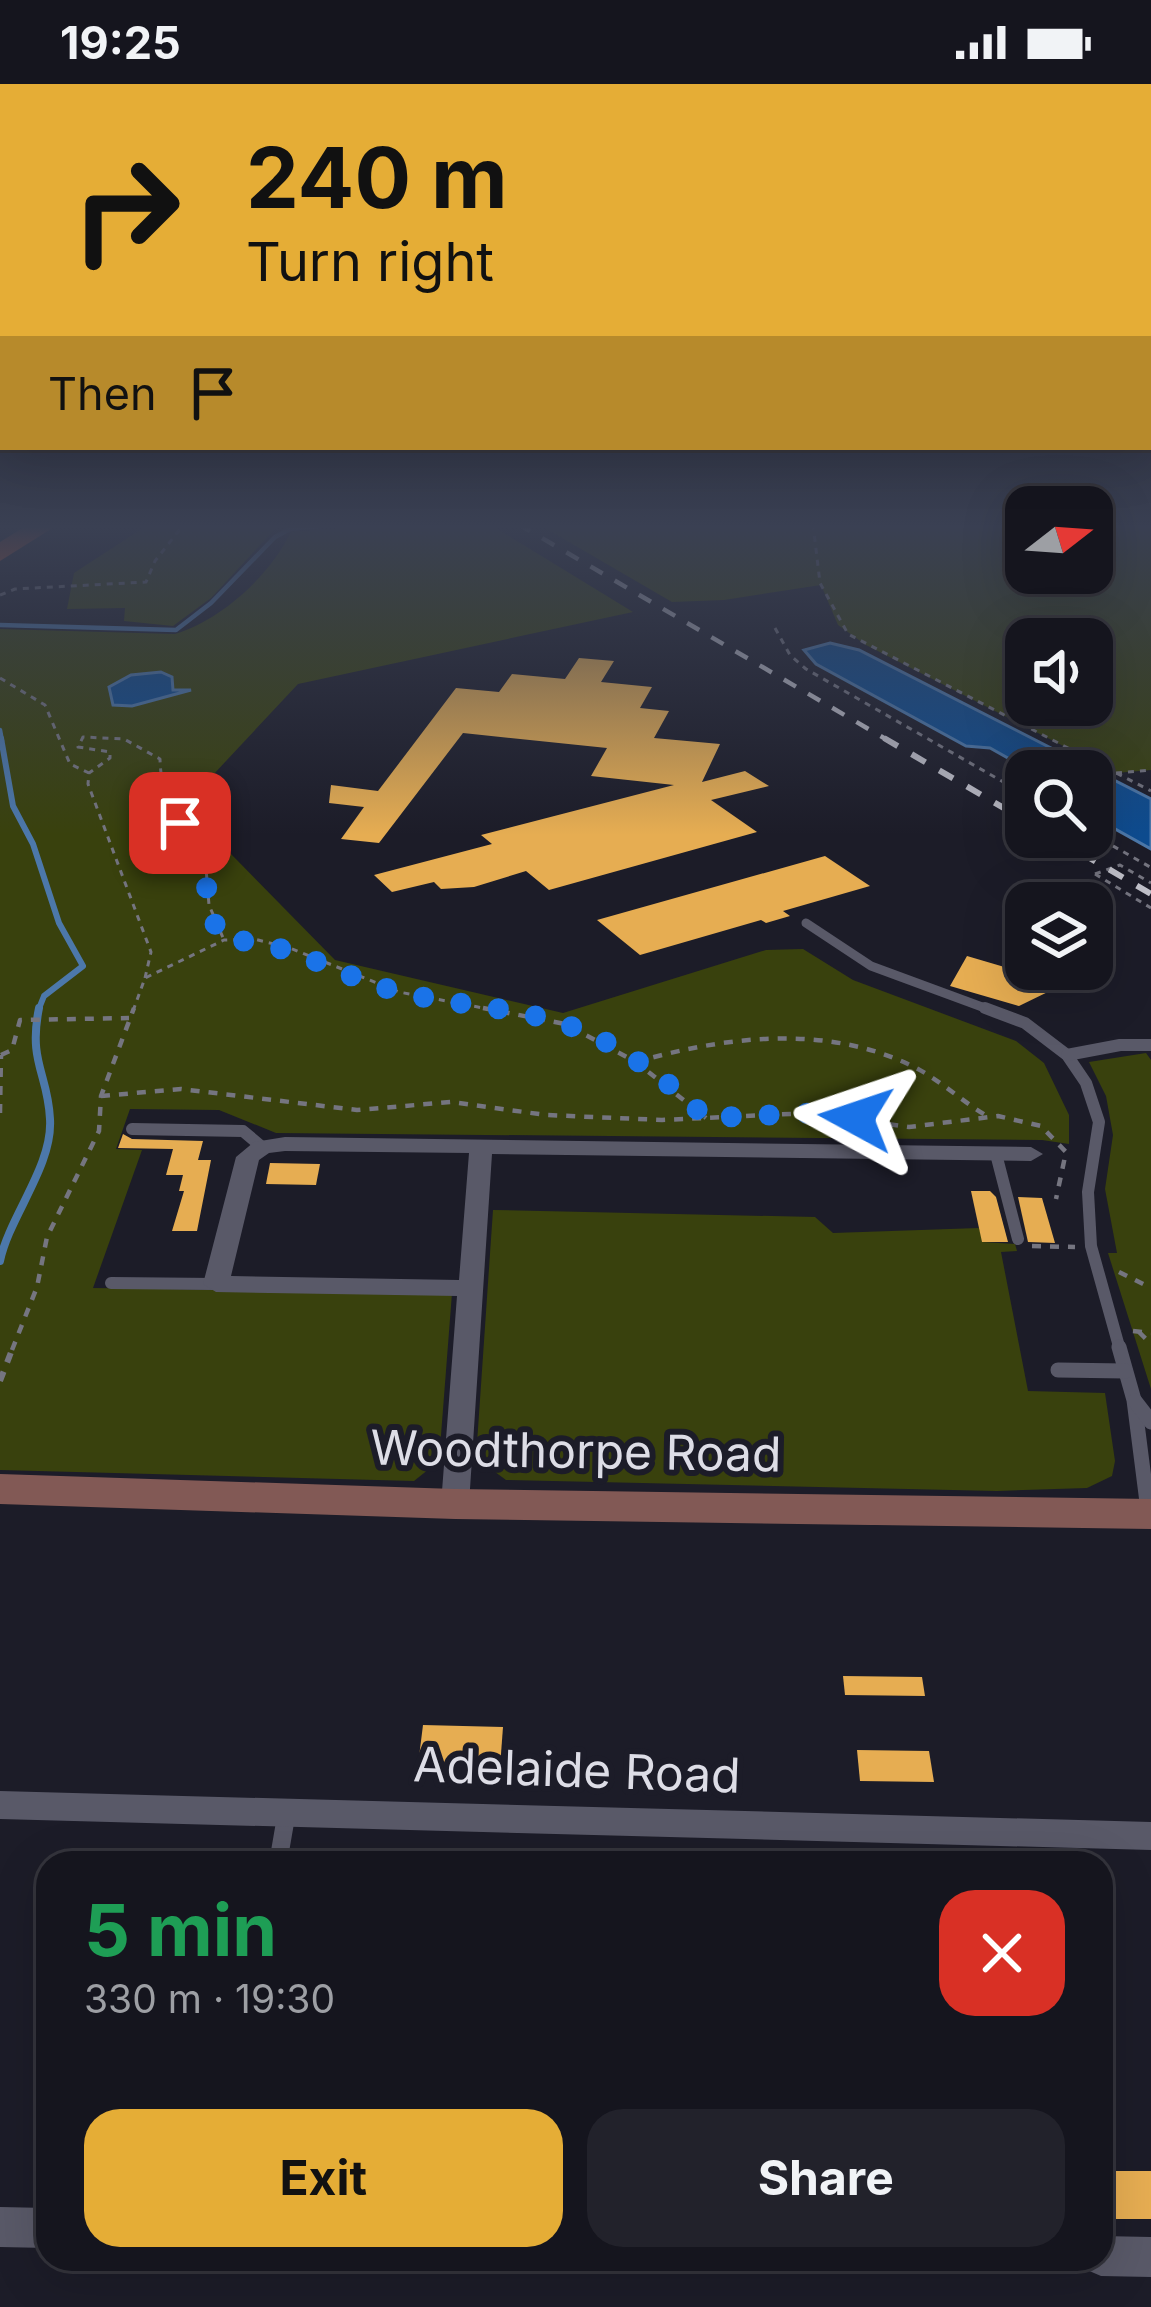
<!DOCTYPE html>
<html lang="en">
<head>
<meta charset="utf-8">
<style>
  :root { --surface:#15151e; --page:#22222b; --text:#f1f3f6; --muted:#9d9fa4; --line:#34343c; --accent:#e5ad36 }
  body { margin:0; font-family:Inter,sans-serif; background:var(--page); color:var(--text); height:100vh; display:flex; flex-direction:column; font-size:45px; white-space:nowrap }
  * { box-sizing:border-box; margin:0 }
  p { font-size:39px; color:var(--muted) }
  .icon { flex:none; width:66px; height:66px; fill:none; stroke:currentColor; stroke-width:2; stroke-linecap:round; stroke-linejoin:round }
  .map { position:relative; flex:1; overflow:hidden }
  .details { position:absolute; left:36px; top:1767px; width:1077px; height:420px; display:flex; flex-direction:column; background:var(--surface); border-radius:36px; box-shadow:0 12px 48px #0002,0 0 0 3px var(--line) }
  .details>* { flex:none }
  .hud { position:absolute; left:0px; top:0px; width:1152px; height:366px; box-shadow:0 12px 48px #0002,0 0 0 3px var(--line); background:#e5ad36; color:#111; overflow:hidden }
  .needle { width:78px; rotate:73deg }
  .buttons { position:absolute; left:1005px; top:402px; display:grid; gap:24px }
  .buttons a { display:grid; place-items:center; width:108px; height:108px; border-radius:24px; background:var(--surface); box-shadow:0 12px 48px #0002,0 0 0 3px var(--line); font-size:60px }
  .pin { position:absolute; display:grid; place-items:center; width:102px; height:102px; color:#fff; margin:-51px; border-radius:24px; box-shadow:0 6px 18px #0006 }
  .me { position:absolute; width:132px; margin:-66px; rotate:275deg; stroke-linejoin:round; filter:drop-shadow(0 0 9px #0008) }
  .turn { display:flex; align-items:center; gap:42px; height:252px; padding:0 48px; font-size:54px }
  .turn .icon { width:156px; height:156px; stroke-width:2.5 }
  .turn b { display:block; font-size:84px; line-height:102px }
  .then { display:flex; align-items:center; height:114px; padding:0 48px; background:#0003; gap:24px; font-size:45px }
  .round { display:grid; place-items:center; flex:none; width:126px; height:126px; border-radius:36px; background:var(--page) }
  .head { display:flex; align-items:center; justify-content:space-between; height:204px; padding:0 48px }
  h1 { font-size:72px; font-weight:700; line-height:90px; color:#1e9e55 }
  .button { display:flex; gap:24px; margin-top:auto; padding:24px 48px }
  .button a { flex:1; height:138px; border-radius:36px; background:var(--accent); color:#111; font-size:48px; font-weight:700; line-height:138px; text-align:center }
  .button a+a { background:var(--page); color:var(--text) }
  .status { display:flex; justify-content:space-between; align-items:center; height:84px; padding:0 60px; background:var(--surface); direction:ltr }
  .status svg { height:33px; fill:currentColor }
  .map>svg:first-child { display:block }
  .green { fill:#39410d; fill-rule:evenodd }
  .water { fill:#0e4c90; stroke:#4c78aa; stroke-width:3 }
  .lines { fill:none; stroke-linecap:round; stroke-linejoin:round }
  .stream-far2 { stroke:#4c78aa; stroke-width:4.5 }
  .stream-far1 { stroke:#4c78aa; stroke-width:6 }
  .stream { stroke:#4c78aa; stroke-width:8 }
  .building { fill:#e6ad52 }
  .path-far2 { stroke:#757580; stroke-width:3; stroke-dasharray:6 6; stroke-linecap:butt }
  .path-far1 { stroke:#757580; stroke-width:4.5; stroke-dasharray:9 9; stroke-linecap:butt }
  .path { stroke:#757580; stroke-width:6; stroke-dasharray:10 10; stroke-linecap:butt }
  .lane-far3 { stroke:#595968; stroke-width:9 }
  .lane-far2 { stroke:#595968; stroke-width:12 }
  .lane-far1 { stroke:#595968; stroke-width:15 }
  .lane { stroke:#595968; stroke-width:18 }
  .street { fill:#595968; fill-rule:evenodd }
  .secondary { fill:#825955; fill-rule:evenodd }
  .highway { fill:#e05829; fill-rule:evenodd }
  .rail-far1 { stroke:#bfbfc8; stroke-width:4.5; stroke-dasharray:14 14; stroke-linecap:butt }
  .rail { stroke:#bfbfc8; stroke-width:6; stroke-dasharray:16 16; stroke-linecap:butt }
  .route { stroke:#1a73e8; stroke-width:21; stroke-dasharray:0 37.8 }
  .labels { text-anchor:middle; stroke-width:12; stroke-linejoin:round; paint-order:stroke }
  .near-street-label { font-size:48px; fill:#dddde6; stroke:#1c1c28 }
</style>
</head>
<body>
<div class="status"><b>19:25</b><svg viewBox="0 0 49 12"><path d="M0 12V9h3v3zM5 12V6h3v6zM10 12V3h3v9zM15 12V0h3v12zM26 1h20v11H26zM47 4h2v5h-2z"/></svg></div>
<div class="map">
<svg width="1151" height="2223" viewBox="0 0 1151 2223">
  <rect width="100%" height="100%" fill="#1c1c28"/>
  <g class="green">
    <polygon points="149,440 305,440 277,443 211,514 173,542 124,537 125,524 67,525 74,489"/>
    <path d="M385 440H489L633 528 298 600 184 722 335 876 563 929 766 866 803 865 853 896 1016 957 1044 979 1069 1031V1060L1042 1056 276 1049 219 1026 130 1025 116 1065 142 1066 93 1204 452 1209 439 1377 414 1397 0 1386V545L175 550C222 536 270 491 291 448Z"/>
    <path d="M538 440H1026V489H1092V440H1151V686L1116 689 866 561 838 541 821 501 724 516 672 518ZM1092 555V621H1026V555Z"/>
    <polygon points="1146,969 1151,976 1151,1305 1108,1169 1117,1169 1105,1105 1113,1051 1106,1012 1089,978"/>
    <polygon points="493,1126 815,1133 833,1149 979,1144 983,1158 1015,1160 1017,1167 1001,1168 1028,1307 1105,1309 1115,1377 1112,1392 1087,1404 997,1407 506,1396 476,1374"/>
  </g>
  <g class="water">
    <polygon points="830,559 859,566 1151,715 1151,765 1092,732 1092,687 1031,687 990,664 966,662 816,580 804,566"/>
    <polygon points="161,588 172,593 173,606 191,606 132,622 113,621 109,603 131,591"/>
  </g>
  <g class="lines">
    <g class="stream-far2">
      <polyline points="0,541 176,546 211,519 275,453 290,445 340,440"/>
      <polyline points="0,646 2,657"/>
    </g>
    <polyline class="stream-far1" points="1,654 13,722 33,760 59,839 83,882 44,912 38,927"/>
    <path class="stream" d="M0 1177C9 1133 53 1082 50 1035 48 990 28 978 39 924"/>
  </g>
  <g class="building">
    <polygon points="579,574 614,577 601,598 652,603 640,624 669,627 654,654 720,660 702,698 745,687 769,702 711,716 757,748 549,806 526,787 474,803 441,805 434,798 392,808 374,791 492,760 481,751 674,701 591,692 607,664 463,649 379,759 341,755 364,723 329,719 331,701 378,707 456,604 499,608 512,590 565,595"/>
    <polygon points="825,772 870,802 783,827 790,832 766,839 761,836 640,871 597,836"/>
    <polygon points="967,872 1018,887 1014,890 1058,903 1019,922 950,902"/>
    <polygon points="123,1050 132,1055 203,1057 198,1076 211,1076 197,1147 172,1147 184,1107 179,1107 183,1091 166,1091 173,1065 118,1064"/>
    <polygon points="270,1079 320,1080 316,1101 266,1100"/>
    <polygon points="971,1107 990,1107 996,1113 1008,1158 982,1158"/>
    <polygon points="1018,1113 1042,1114 1055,1159 1028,1158"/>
    <polygon points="843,1592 922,1593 925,1612 845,1611"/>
    <polygon points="423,1641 503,1643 500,1683 418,1681"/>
    <polygon points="857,1666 929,1667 934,1698 860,1697"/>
    <polygon points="1101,2087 1151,2087 1151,2135 1104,2135"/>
  </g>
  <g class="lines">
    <g class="path-far2">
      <polyline points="813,440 820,499 848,550 1151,707"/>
      <polyline points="0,511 15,505 146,498 155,477 184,440"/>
      <polyline points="775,544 790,571 806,585 1026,711"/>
      <polyline points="0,594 45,621 70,680 89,689"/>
      <polyline points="1116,689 1151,686"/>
      <polyline points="1092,750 1150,783"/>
      <polyline points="1095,790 1151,824"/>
      <polyline points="1095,790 1120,781 1151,799"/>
      <path d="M145 894 151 868 88 700 89 689 110 674V668L78 663 83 653 124 655 160 675C161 714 175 734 204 760L209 821 224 856"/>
      <polyline points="133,927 145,894 224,856 254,855 290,864 399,908 499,927"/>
    </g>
    <g class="path-far1">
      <polyline points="483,924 565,940 636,978 706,1034"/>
      <polyline points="1,971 12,966 20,936 129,934"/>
      <path d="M636 978C727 952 830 939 918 985 942 998 963 1018 987 1032"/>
      <polyline points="101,1012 181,1005 357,1026 451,1018 546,1031 662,1036 810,1029 909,1043 998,1032 1041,1042 1066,1068 1056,1115"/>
      <polyline points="0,1029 1,971"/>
      <polyline points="1032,1162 1075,1163"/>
      <polyline points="1119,1188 1151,1204"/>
      <polyline points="1133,1247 1151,1249"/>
      <polyline points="1139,1248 1151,1260"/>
      <polyline points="12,1266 37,1203 47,1153 99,1047 101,1012 134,924"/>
    </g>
    <polyline class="path" points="0,1297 13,1263"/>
    <polyline class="lane-far3" points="806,839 871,882 993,927"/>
    <g class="lane-far2">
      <polyline points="985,924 1025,939 1067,971 1086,999 1099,1038 1088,1108 1091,1162 1120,1266"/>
      <polyline points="1067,971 1120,961 1151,961"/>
      <polyline points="132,1045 243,1047 262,1063"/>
      <polyline points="996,1070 1018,1155"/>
      <polyline points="111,1199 215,1200"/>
    </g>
    <g class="lane-far1">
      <polyline points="1119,1263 1134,1316 1148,1426"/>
      <polyline points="1058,1286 1125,1287"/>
      <polyline points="1135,1317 1151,1338"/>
    </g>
    <polyline class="lane" points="278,1779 287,1727"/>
    <g class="street">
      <path d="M285 1053 1031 1063 1043 1070 1031 1077 492 1070 469 1420 465 1427H445L441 1420 457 1212 216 1208 203 1200 236 1073 254 1058ZM285 1067 469 1069 459 1196 231 1192 259 1076 269 1069Z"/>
      <polygon points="0,1707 1151,1738 1151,1766 0,1735"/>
      <polygon points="0,2123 48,2124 48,2164 0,2163"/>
      <polygon points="1101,2152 1151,2153 1151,2193 1101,2192 1087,2186 1082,2175 1101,2175"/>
    </g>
    <polygon class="secondary" points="0,1390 455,1405 1151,1415 1151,1445 455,1435 0,1420"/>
    <polygon class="highway" points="29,440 59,440 0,477 0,458"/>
    <polyline class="rail-far1" points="518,440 889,657"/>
    <g class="rail">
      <polyline points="884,654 1026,737"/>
      <polyline points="1054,753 1151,810"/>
    </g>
  </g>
  <linearGradient id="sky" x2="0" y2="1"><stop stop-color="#0f0f16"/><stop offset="0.59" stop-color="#3a4053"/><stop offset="1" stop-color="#3a4053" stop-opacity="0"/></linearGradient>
  <rect width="1151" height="751" fill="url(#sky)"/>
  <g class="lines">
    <path class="route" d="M180 739 204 760C208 797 202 824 224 856 289 856 337 892 399 908 452 921 509 922 561 939 615 956 667 995 706 1034L810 1029 856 1034"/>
  </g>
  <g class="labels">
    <g class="near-street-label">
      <text transform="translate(576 1367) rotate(1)" y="17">Woodthorpe Road</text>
      <text transform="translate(577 1686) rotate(2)" y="17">Adelaide Road</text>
    </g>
  </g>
</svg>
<div class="buttons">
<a><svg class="needle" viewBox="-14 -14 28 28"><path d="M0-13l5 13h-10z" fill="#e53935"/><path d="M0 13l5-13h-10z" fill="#9d9fa4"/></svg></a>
<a><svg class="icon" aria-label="sound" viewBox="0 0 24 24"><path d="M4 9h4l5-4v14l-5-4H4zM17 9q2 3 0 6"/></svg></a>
<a><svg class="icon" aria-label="search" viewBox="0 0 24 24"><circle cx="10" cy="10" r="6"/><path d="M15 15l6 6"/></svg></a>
<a><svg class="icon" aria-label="layers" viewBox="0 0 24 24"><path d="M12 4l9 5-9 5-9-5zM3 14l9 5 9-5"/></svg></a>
</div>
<div class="pin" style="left:180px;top:739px;background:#d93025"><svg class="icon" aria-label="arrive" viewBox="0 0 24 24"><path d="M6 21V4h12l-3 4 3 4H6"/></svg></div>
<svg class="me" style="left:856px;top:1034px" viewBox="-20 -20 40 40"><path d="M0-17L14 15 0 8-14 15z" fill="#1a73e8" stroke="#fff" stroke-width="4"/></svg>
<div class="hud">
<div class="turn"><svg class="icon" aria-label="right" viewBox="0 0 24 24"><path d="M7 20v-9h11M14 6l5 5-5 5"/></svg><div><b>240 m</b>Turn right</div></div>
<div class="then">Then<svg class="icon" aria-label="arrive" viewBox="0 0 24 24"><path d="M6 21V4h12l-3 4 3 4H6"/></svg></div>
</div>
<section class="details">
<div class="head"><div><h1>5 min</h1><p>330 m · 19:30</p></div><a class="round" style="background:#d93025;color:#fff"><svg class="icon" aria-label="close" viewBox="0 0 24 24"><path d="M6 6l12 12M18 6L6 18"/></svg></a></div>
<div class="button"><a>Exit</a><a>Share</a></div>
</section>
</div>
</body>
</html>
